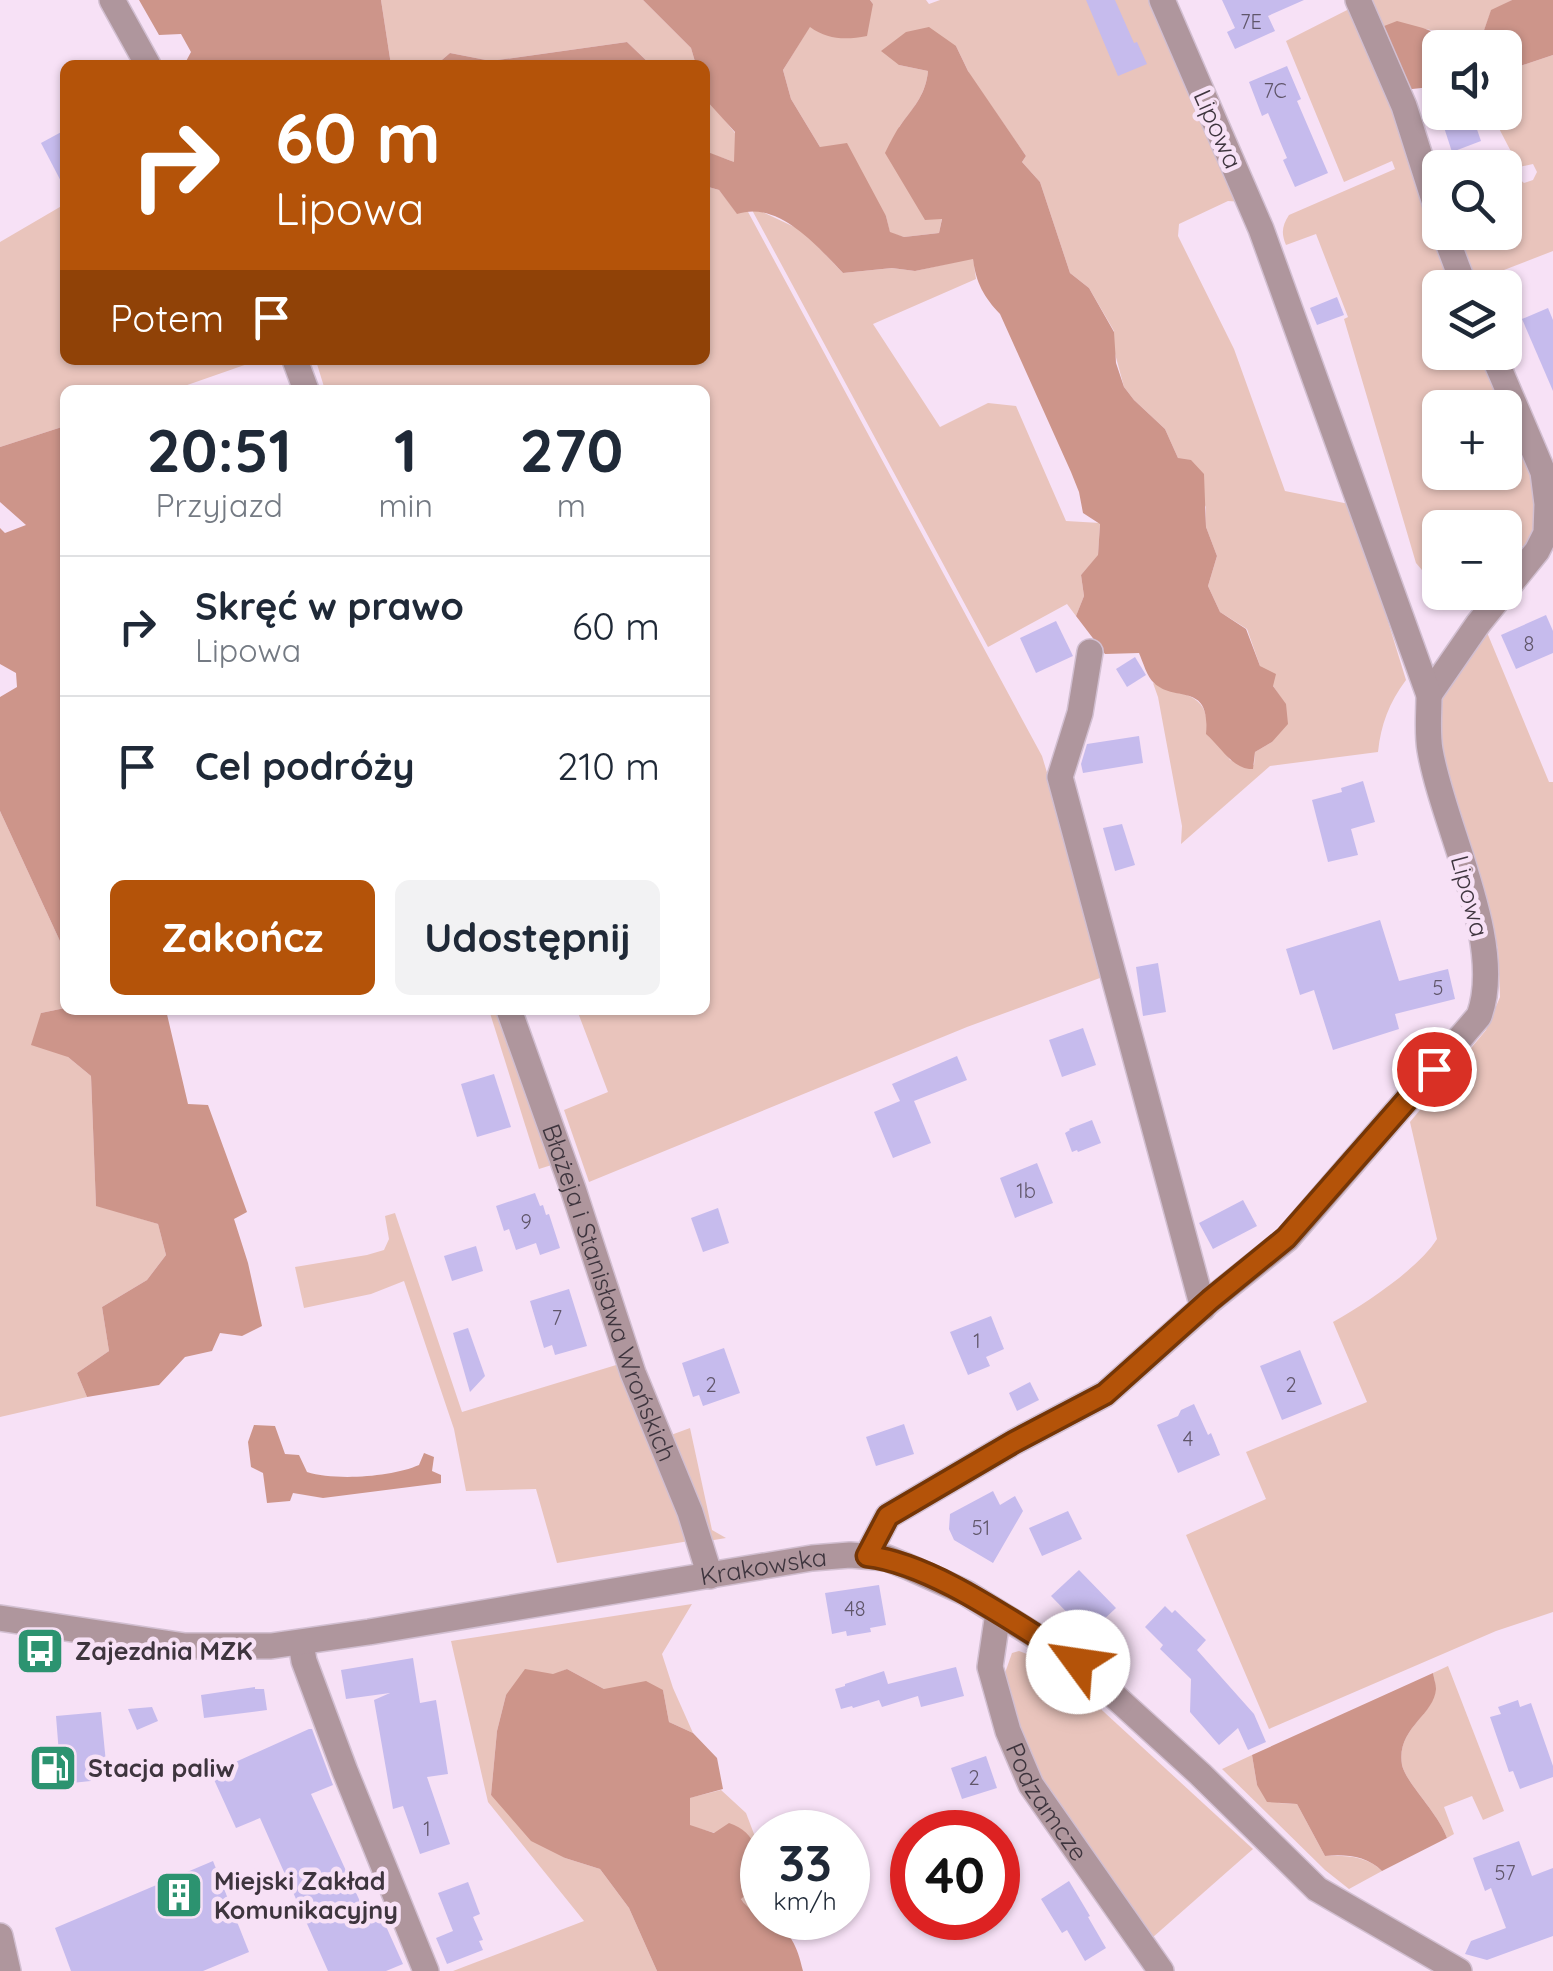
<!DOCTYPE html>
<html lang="pl">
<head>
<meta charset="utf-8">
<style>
  :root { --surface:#fff; --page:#f2f2f3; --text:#1f2937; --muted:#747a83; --line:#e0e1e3; --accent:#b45309 }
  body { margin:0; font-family:Quicksand,sans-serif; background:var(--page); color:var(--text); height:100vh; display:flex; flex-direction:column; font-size:38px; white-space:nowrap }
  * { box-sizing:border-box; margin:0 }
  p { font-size:32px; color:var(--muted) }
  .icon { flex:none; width:55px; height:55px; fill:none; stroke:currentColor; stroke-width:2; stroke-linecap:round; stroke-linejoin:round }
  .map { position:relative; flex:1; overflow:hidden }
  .drawer { position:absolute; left:60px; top:385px; width:650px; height:630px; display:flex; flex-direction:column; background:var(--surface); border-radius:15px; box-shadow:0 2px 8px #0004 }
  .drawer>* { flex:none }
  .guide { position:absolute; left:60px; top:60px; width:650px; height:305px; border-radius:15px; box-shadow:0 2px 8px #0004; background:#b45309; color:#fff; overflow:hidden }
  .tools { position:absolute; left:1422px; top:30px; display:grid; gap:20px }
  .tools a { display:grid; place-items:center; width:100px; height:100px; border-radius:15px; background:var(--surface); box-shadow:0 2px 8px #0004; font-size:50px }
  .speed { position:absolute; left:740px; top:1810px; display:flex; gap:20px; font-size:50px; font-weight:700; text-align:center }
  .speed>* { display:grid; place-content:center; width:130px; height:130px; border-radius:50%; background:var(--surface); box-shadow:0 2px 8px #0004; line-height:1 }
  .speed small { font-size:25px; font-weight:400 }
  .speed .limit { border:15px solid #d22; background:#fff; color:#111 }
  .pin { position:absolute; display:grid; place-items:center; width:85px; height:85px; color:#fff; margin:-42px; border:5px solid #fff; border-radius:50%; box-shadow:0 2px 10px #0007 }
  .me { position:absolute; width:110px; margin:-55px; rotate:301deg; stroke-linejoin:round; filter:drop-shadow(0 0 8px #0008) }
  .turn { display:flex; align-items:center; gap:35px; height:210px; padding:0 50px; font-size:45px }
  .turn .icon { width:130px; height:130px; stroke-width:2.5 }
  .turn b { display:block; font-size:70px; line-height:85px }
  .then { display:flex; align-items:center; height:95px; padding:0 50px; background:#0003; gap:20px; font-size:38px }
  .eta { display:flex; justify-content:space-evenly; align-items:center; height:170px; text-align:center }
  .eta b { font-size:60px; font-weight:700; line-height:70px }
  .primary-button { display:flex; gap:20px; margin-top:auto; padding:20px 50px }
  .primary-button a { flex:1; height:115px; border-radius:15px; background:var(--accent); color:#fff; font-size:40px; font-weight:700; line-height:115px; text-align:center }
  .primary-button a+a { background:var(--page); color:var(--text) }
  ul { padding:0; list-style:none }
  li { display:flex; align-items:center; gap:30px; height:140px; padding:0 50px; border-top:2px solid var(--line) }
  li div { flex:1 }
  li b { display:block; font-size:38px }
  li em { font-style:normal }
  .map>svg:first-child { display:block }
  .green { fill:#e9c4bc; fill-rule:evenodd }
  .forest { fill:#cd958a }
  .building { fill:#c6bbed }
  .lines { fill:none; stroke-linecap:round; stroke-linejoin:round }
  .minor-casing { stroke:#d2bfd1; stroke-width:28 }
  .tertiary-casing { stroke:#d2bfd1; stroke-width:28 }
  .minor { stroke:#af969d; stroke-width:25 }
  .tertiary { stroke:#af969d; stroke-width:25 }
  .route-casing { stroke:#753606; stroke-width:25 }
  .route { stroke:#b45309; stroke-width:18 }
  .labels { text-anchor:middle; stroke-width:9; stroke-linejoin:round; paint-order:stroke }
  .number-label { font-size:20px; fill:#60566a }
  .street-label { font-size:25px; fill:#3e353e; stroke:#f7e1f6 }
  .poi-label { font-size:25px; font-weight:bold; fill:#3e353e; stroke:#f7e1f6; text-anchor:start }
</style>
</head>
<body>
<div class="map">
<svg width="1553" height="1971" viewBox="0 0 1553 1971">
  <rect width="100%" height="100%" fill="#f7e1f6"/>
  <g class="green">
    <polygon points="381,0 643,0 691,48 696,65 651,65 627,42 491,61 450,53 436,65 391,65"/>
    <path d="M870 0H926L929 4 940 0H1153L1244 202 1228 201 1179 224 1178 236 1234 349 1285 491 1349 504 1351 501 1406 680C1389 703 1381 724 1378 752L1270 766 1181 844 1182 826 1158 697 1153 683C1183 697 1210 691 1207 734L1223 749 1230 760 1254 765 1255 752 1272 742 1285 704 1260 666 1247 629 1220 612 1208 586 1217 556 1206 527V507L1178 458 1165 429 1134 400 1124 387 1114 350V331L1089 288 1070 273 1040 182 1022 162 1026 156 970 75 956 46 899 65 928 71C926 94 913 109 899 127L942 218 939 233 904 237 890 233 886 216 820 147 791 99 783 70 810 26 873 4Z"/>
    <path d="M1366 0H1512L1491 11 1482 36 1484 48 1462 47C1444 24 1406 28 1379 27Z"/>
    <path d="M1355 6 1460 287 1440 288V352L1485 353 1527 451 1536 500 1533 542 1505 554V528H1440V573L1427 576 1416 563 1344 319 1348 317 1316 234 1286 245C1281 233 1282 226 1289 215L1395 169 1392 161 1344 182 1286 41ZM1440 408H1505V472H1440Z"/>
    <polygon points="1553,55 1553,251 1473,282 1452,233 1505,232 1505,179 1516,176 1524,183 1533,180 1537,172 1533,164 1519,167 1491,113 1505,112 1505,71"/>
    <path d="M705 96 735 133V163C725 157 715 157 705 151Z"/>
    <polygon points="705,186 719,190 737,213 747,210 1042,756 1108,975 967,1027 589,1182 564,1110 608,1092 577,1010 705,1010 705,390 325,390 317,364 328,360 705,360"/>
    <polygon points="65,204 65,360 259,360 173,390 65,390 65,426 0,447 0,242"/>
    <polygon points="756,209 803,231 843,273 892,268 915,271 973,258 976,279 873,324 940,427 988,403 1016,406 1066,521 1100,523 1098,556 1081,575 1084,596 1076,616 1067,604 988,647 752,210"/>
    <path d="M1486 630 1549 782H1553V1612L1496 1631 1269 1729 1186 1535 1266 1499 1246 1452 1367 1402 1333 1322C1365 1304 1418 1269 1437 1239L1410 1122 1486 1030 1500 997 1498 949 1438 744 1439 706 1465 656Z"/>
    <polygon points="0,811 65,952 65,1008 41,1013 68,1057 91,1076 96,1205 158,1224 166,1255 147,1280 102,1307 109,1351 77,1373 87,1397 0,1417"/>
    <polygon points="489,1010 506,1010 558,1163 539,1169"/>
    <polygon points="395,1213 462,1412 626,1362 689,1541 557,1563 536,1489 466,1491 454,1429 404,1281 371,1294 304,1308 295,1267 367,1255 384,1250 389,1239 385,1216"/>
    <polygon points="690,1428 712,1530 726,1538 708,1541 671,1435"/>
    <polygon points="692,1604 662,1654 673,1688 693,1733 669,1722 663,1690 604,1689 567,1669 506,1695 497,1731 491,1795 565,1858 600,1869 629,1908 657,1971 453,1971 584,1921 488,1802 451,1641"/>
    <polygon points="1019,1651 1035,1657 1067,1678 1253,1849 1152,1938 1135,1917 1031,1762 1018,1732 1005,1673 1012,1653"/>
    <path d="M1448 1666 1504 1811 1483 1820 1472 1796 1444 1807 1454 1834 1447 1838C1439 1814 1406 1783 1402 1765 1396 1728 1434 1716 1435 1689 1436 1684 1434 1679 1433 1673Z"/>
    <path d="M1252 1755 1257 1785 1279 1803 1297 1804 1325 1856C1346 1855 1367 1856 1382 1871L1349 1889 1325 1870 1222 1769Z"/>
    <polygon points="721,1790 746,1813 762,1855 762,1916 748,1909 741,1899 715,1833 690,1826 689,1798"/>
  </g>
  <g class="forest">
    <polygon points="139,0 381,0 391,65 184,65 191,52 181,34 159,35"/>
    <path d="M643 0H870L873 4 867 36C846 40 828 40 810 27L783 70 791 99 820 147 847 143 886 216 890 232 904 237 939 233 942 219 925 220 885 153C890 143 895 132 902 123 915 106 926 93 928 71L899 65 881 51 906 32 929 27 956 46 968 71 1026 156 1022 162 1040 182 1070 273 1089 288 1114 332 1116 363 1124 387 1134 400 1165 429 1178 458 1191 460 1204 474 1206 527 1217 556 1208 586 1220 612 1246 629 1260 666 1276 674 1273 686 1286 704 1288 724 1272 742 1255 752 1253 769C1233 770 1221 747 1206 734 1211 681 1175 703 1154 683 1147 677 1143 662 1139 653L1105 654 1076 616 1084 596 1081 575 1098 555 1100 524 1083 513 1079 492 1071 472 1000 314C984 297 976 283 973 259L915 271 892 268 843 273C817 246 778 200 737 214L719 190 705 186V151L734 162 735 132 706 100 705 65H696L691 48Z"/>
    <polygon points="1512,0 1553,0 1553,55 1505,71 1505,48 1484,47 1482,36 1491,10"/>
    <polygon points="1397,21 1423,28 1459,42 1462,47 1440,48 1440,86 1403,90 1379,28"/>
    <polygon points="627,42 651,65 436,65 450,53 491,61"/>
    <polygon points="65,426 65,952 0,811 0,697 17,687 16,673 0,664 0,528 5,533 26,525 0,502 0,447"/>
    <polygon points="65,1008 65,1010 166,1010 188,1104 208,1105 247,1212 234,1219 248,1263 262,1326 242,1336 220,1333 212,1351 185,1357 159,1385 87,1397 77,1373 109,1351 102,1307 147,1280 166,1255 158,1224 96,1206 91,1076 68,1057 31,1045 41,1013"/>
    <path d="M254 1425 275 1426 285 1454 299 1455 307 1472C335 1481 392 1477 419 1465L424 1453 434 1457 432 1471 441 1475V1483L323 1498 293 1493 290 1501 267 1503 263 1473 251 1467 248 1442Z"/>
    <path d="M525 1669 553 1674 567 1669 604 1689 646 1681 663 1690 669 1722 693 1733 717 1758 723 1789 690 1798V1825L714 1833 729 1823C758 1833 758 1854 761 1881L741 1899C748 1910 758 1913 767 1918 791 1930 797 1946 803 1971H657L629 1908 600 1869 565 1858 531 1841 491 1795 497 1731 506 1695Z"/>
    <path d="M1433 1673C1434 1679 1436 1684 1436 1689 1434 1716 1396 1728 1402 1765 1406 1783 1439 1814 1447 1838L1382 1871C1367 1856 1346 1854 1325 1856L1297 1804 1267 1802 1257 1785 1252 1755Z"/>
  </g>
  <g class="building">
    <polygon points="1086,0 1115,0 1134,43 1137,42 1147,64 1118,76"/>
    <polygon points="1222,0 1304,0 1268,16 1275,31 1235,49 1227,32 1235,28"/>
    <polygon points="1287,66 1301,99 1297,101 1328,173 1295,187 1283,160 1287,158 1268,113 1262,116 1249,82"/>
    <polygon points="1439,112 1471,112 1481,141 1452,152"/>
    <polygon points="65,130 65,189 41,143"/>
    <polygon points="1337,297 1344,315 1317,325 1310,308"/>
    <polygon points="1548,308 1553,320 1553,391 1522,319"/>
    <polygon points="1546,615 1553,631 1553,653 1516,669 1501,635"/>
    <polygon points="1056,621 1073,656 1036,673 1020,638"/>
    <polygon points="1135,657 1146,675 1127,687 1116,669"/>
    <polygon points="1139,736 1143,763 1083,773 1081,764 1087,744"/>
    <polygon points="1363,781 1375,822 1351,829 1358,855 1328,862 1312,800 1342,792 1341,788"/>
    <polygon points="1122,824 1135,865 1115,871 1103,828"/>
    <polygon points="1380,920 1399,981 1448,969 1455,999 1395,1014 1399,1029 1333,1050 1314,990 1300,995 1286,949"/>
    <polygon points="1158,963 1166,1012 1143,1016 1136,967"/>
    <polygon points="1083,1028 1096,1065 1062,1077 1049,1040"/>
    <polygon points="957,1056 967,1080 914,1101 931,1143 893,1158 874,1112 900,1101 892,1084"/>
    <polygon points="494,1074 511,1127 477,1137 461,1084"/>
    <polygon points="1092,1120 1101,1143 1078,1152 1077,1150 1072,1152 1065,1133 1070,1130 1069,1129"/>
    <polygon points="1037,1163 1053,1203 1015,1218 1000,1178"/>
    <polygon points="535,1193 540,1206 543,1205 546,1215 549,1214 560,1248 540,1255 536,1243 516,1250 509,1229 504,1231 496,1206"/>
    <polygon points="1243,1200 1257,1226 1213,1249 1199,1223"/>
    <polygon points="718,1208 729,1243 703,1252 691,1218"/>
    <polygon points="476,1246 483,1271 452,1281 444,1256"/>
    <polygon points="569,1289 587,1346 555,1355 552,1345 544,1348 530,1301"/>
    <polygon points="991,1316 1004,1349 986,1357 990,1366 968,1375 950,1332"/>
    <polygon points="468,1328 485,1376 470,1392 453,1333"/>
    <polygon points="724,1348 740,1393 703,1406 699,1395 693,1397 682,1363"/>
    <polygon points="1300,1350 1322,1404 1282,1420 1260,1366"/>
    <polygon points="1030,1382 1039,1400 1017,1411 1009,1393"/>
    <polygon points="1194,1404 1208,1435 1211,1433 1220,1455 1178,1473 1157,1425 1178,1416 1181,1410"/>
    <polygon points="904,1424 914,1454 876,1466 866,1437"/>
    <polygon points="993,1491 1000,1505 1015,1496 1023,1511 993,1563 954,1540 949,1529 950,1514"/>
    <polygon points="1068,1511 1082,1539 1042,1556 1029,1528"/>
    <polygon points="1079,1570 1116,1608 1088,1634 1051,1596"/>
    <polygon points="879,1585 886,1625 870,1628 871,1632 847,1636 846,1631 832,1634 825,1593"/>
    <polygon points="1165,1606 1172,1613 1175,1610 1206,1640 1197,1650 1254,1714 1266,1742 1248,1750 1238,1728 1219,1745 1190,1712 1191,1679 1160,1649 1163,1645 1145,1627"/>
    <polygon points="413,1658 420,1703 436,1700 448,1774 427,1777 450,1844 420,1854 403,1806 393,1809 374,1700 390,1693 346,1699 341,1670"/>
    <polygon points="956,1667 964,1696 921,1707 918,1696 882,1707 879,1700 853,1708 852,1706 841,1709 835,1689 845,1686 845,1684 884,1671 888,1684"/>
    <polygon points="255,1687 255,1689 264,1689 267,1710 204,1718 201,1695"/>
    <polygon points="1518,1700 1520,1707 1531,1703 1553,1766 1553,1777 1520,1789 1513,1771 1509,1772 1490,1717 1501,1714 1498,1707"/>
    <polygon points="152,1707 158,1721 137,1730 128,1709"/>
    <polygon points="101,1712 107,1773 91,1774 91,1781 42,1786 39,1756 59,1754 56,1716"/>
    <polygon points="309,1729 312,1729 333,1785 311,1794 363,1908 375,1902 403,1964 386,1971 328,1971 260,1818 236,1828 211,1773"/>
    <polygon points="986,1756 997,1788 962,1799 951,1768"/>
    <polygon points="1519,1841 1532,1876 1553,1868 1553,1936 1487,1960 1465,1954 1471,1941 1506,1928 1491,1888 1485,1891 1473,1858"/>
    <polygon points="213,1861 249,1952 203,1971 71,1971 55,1928"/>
    <polygon points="1069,1881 1090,1916 1088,1917 1106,1948 1085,1961 1067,1930 1062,1933 1041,1899"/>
    <polygon points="468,1882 480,1914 473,1917 483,1940 479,1941 483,1950 447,1964 436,1938 453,1931 438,1893"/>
  </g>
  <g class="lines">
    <g class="minor-casing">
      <g id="minor">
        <polyline points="112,0 148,65"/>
        <polyline points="1358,0 1404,106 1440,219"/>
        <polyline points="1444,232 1465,288"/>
        <polyline points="295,360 306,390"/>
        <polyline points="1090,652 1080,713 1060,777 1203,1308"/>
        <polyline points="1429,695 1478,624 1537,551 1546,533 1547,504 1543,472 1492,352"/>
        <path id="s1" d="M509 1010 573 1189 633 1373 690 1512 710 1576"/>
        <path d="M867 1556 888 1516 1014 1442 1105 1394 1211 1300 1287 1239 1479 1016C1506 943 1443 827 1430 750 1427 733 1429 713 1429 695L1261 229 1162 0"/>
        <path id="s2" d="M998 1613 990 1667 1008 1731 1031 1785 1161 1971"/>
        <polyline points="301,1643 304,1661 345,1771 426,1971"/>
        <polyline points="0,1936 8,1971"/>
      </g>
    </g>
    <g class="tertiary-casing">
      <g id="tertiary">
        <path id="s3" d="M0 1618 185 1646H271L369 1632 812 1558 850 1555 887 1558 906 1566 966 1593 1077 1662 1200 1774 1317 1889 1459 1971"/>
      </g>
    </g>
    <use href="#minor" class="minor"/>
    <use href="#tertiary" class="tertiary"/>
  </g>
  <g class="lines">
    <g class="route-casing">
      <path id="route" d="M1078 1662C1018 1626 935 1564 867 1556L888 1516 1014 1442 1105 1394 1210 1300 1286 1238 1434 1069"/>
    </g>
    <use href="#route" class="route"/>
  </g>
  <defs>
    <g id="bus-square" transform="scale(2.5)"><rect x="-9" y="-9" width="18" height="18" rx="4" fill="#2c9370" stroke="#f7e1f6"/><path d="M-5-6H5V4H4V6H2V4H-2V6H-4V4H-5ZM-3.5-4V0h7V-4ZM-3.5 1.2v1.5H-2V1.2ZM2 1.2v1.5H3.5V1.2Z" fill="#fff"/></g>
    <g id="fuel-square" transform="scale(2.5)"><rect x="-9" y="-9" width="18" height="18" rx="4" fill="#2c9370" stroke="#f7e1f6"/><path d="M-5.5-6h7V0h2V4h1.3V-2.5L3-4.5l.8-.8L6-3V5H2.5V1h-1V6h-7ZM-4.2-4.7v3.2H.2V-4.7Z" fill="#fff"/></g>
    <g id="building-square" transform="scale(2.5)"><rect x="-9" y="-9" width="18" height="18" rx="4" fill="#2c9370" stroke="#f7e1f6"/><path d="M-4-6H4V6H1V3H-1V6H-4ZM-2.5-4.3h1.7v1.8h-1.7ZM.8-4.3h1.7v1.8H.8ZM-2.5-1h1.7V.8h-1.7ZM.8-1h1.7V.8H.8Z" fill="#fff"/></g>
  </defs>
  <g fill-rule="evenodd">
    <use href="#bus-square" x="40" y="1651"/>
    <use href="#fuel-square" x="53" y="1768"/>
    <use href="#building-square" x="179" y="1895"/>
  </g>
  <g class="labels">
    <g class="number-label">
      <text x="1251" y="29">7E</text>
      <text x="1275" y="98">7C</text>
      <text x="1529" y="651">8</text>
      <text x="1438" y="995">5</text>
      <text x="1026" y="1198">1b</text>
      <text x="526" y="1229">9</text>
      <text x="557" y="1325">7</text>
      <text x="977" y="1348">1</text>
      <text x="711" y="1392">2</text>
      <text x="1291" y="1392">2</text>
      <text x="1188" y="1446">4</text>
      <text x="981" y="1535">51</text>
      <text x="855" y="1616">48</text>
      <text x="974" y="1785">2</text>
      <text x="427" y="1836">1</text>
      <text x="1505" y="1880">57</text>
    </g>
    <g class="street-label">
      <text transform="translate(1218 129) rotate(66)" y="9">Lipowa</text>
      <text transform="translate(1470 896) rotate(75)" y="9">Lipowa</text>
      <text dy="9" stroke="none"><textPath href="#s1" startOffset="300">Błażeja i Stanisława Wrońskich</textPath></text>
      <text dy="9" stroke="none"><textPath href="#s3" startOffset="772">Krakowska</textPath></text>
      <text dy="9" stroke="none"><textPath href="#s2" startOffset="202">Podzamcze</textPath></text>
    </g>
    <g class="poi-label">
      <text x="75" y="1660">Zajezdnia MZK</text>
      <text x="88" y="1777">Stacja paliw</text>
      <text x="214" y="1890">Miejski Zakład<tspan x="214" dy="29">Komunikacyjny</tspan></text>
    </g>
  </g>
</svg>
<div class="tools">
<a><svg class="icon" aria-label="sound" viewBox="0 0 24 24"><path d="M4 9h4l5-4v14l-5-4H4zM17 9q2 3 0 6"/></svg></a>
<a><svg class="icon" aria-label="search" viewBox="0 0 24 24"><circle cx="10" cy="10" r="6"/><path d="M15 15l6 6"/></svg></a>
<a><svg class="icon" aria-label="layers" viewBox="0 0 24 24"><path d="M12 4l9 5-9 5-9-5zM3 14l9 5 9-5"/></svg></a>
<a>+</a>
<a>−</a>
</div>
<div class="speed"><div>33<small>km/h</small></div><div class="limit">40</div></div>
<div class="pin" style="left:1434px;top:1069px;background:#d93025"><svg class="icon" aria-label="arrive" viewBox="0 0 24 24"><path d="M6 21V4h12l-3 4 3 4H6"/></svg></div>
<svg class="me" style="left:1078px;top:1662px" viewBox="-20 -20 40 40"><circle r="19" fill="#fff"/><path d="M0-13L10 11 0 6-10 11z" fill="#b45309"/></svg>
<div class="guide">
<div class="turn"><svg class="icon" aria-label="right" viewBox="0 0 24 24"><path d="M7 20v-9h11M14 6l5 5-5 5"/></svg><div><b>60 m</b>Lipowa</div></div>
<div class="then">Potem<svg class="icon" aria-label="arrive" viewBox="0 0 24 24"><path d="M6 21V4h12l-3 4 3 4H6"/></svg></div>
</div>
<section class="drawer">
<div class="eta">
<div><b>20:51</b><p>Przyjazd</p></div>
<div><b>1</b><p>min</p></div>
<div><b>270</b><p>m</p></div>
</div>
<ul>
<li><svg class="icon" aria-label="right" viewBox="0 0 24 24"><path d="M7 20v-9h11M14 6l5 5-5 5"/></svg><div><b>Skręć w prawo</b><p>Lipowa</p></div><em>60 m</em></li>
<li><svg class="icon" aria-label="arrive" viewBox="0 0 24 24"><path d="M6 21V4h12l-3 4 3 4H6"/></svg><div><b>Cel podróży</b></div><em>210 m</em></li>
</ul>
<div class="primary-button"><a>Zakończ</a><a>Udostępnij</a></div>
</section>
</div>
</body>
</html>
